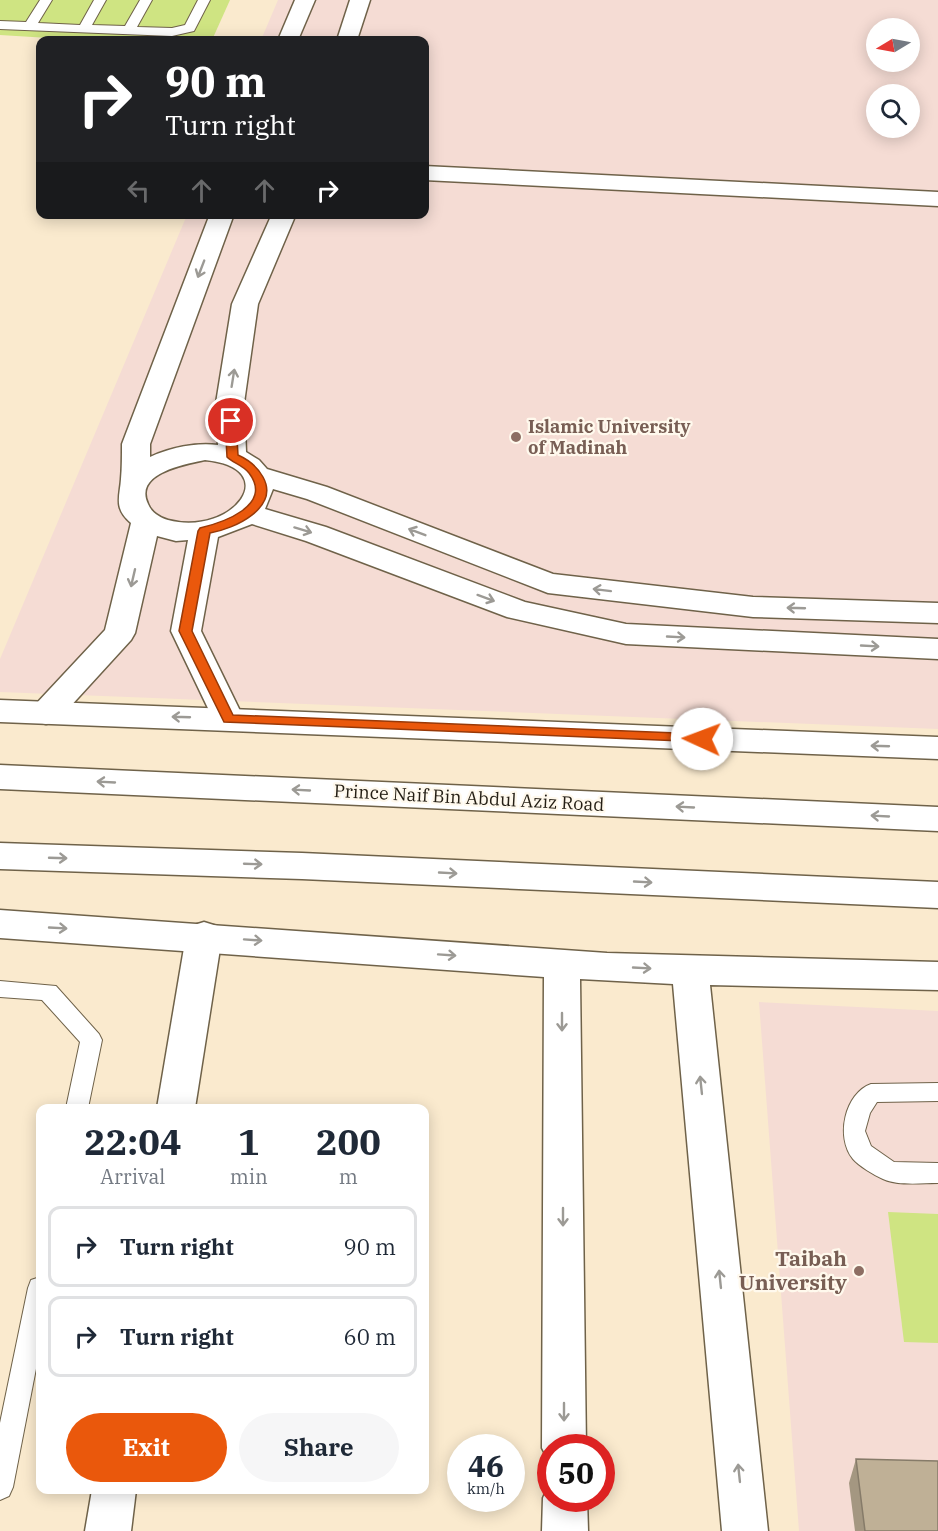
<!DOCTYPE html>
<html lang="en">
<head>
<meta charset="utf-8">
<style>
  :root { --surface:#fff; --page:#f6f6f7; --text:#1f2937; --muted:#747a83; --line:#e0e1e3; --accent:#ea580c }
  body { margin:0; font-family:"IBM Plex Serif",serif; background:var(--page); color:var(--text); height:100vh; display:flex; flex-direction:column; font-size:22px; white-space:nowrap }
  * { box-sizing:border-box; margin:0 }
  p { font-size:20px; color:var(--muted) }
  .icon { flex:none; width:33px; height:33px; fill:none; stroke:currentColor; stroke-width:2; stroke-linecap:round; stroke-linejoin:round }
  .map { position:relative; flex:1; overflow:hidden }
  .drawer { position:absolute; left:36px; top:1104px; width:393px; height:390px; display:flex; flex-direction:column; background:var(--surface); border-radius:12px; box-shadow:0 3px 15px #0003 }
  .drawer>* { flex:none }
  .banner { position:absolute; left:36px; top:36px; width:393px; height:183px; border-radius:12px; box-shadow:0 3px 15px #0003; background:#202124; color:#fff; overflow:hidden }
  .needle { width:39px; rotate:260deg }
  .controls { position:absolute; left:866px; top:18px; display:grid; gap:12px }
  .controls a { display:grid; place-items:center; width:54px; height:54px; border-radius:50%; background:var(--surface); box-shadow:0 3px 15px #0003; font-size:30px }
  .speed { position:absolute; left:447px; top:1434px; display:flex; gap:12px; font-size:30px; font-weight:700; text-align:center }
  .speed>* { display:grid; place-content:center; width:78px; height:78px; border-radius:50%; background:var(--surface); box-shadow:0 3px 15px #0003; line-height:1 }
  .speed small { font-size:15px; font-weight:400 }
  .speed .limit { border:9px solid #d22; background:#fff; color:#111 }
  .pin { position:absolute; display:grid; place-items:center; width:51px; height:51px; color:#fff; margin:-26px; border:3px solid #fff; border-radius:50%; box-shadow:0 2px 6px #0007 }
  .me { position:absolute; width:66px; margin:-33px; rotate:272deg; stroke-linejoin:round; filter:drop-shadow(0 0 4px #0008) }
  .turn { display:flex; align-items:center; gap:21px; height:126px; padding:0 30px; font-size:27px }
  .turn .icon { width:78px; height:78px; stroke-width:2.5 }
  .turn b { display:block; font-size:42px; line-height:51px }
  .lanes { display:flex; align-items:center; height:57px; padding:0 30px; background:#0003; justify-content:center; gap:30px; direction:ltr }
  .lanes .off { opacity:.35 }
  .eta { display:flex; justify-content:space-evenly; align-items:center; height:102px; text-align:center }
  .eta b { font-size:36px; font-weight:700; line-height:42px }
  .action { display:flex; gap:12px; margin-top:auto; padding:12px 30px }
  .action a { flex:1; height:69px; border-radius:36px; background:var(--accent); color:#fff; font-size:24px; font-weight:700; line-height:69px; text-align:center }
  .action a+a { background:var(--page); color:var(--text) }
  ul { padding:0; list-style:none }
  li { display:flex; align-items:center; gap:18px; height:81px; margin:0 12px 9px; padding:0 18px; border:3px solid var(--line); border-radius:12px }
  li div { flex:1 }
  li b { display:block; font-size:22px }
  li em { font-style:normal }
  .map>svg:first-child { display:block }
  .education { fill:#f5dcd4; fill-rule:evenodd }
  .green { fill:#cfe482 }
  .lines { fill:none; stroke-linecap:round; stroke-linejoin:round }
  .lane-casing { stroke:#6f6249; stroke-width:2 }
  .street-casing { stroke:#6f6249; stroke-width:3 }
  .secondary-casing { stroke:#6f6249; stroke-width:3 }
  .highway-casing { stroke:#6f6249; stroke-width:3 }
  .lane { fill:#fff; fill-rule:evenodd }
  .street { fill:#fff; fill-rule:evenodd }
  .secondary { fill:#fff; fill-rule:evenodd }
  .highway { fill:#fff; fill-rule:evenodd }
  .wall { fill:#a49781 }
  .building { fill:#bfb096; stroke:#867b69; stroke-width:1.5 }
  .oneway { stroke:#9c9a95 }
  .route { fill:#ea580c; stroke:#983908; stroke-width:1.5 }
  .education-dot { fill:#8d6e63; stroke:#fff9ed; stroke-width:2 }
  .labels { text-anchor:middle; stroke-width:4.5; stroke-linejoin:round; paint-order:stroke }
  .education-label { font-size:18px; font-weight:bold; fill:#785e54; stroke:#fff9ed; text-anchor:start }
  .street-label { font-size:18px; fill:#241e14; stroke:#fff9ed }
  .near-education-label { font-size:21px; font-weight:bold; fill:#785e54; stroke:#fff9ed; text-anchor:end }
</style>
</head>
<body>
<div class="map">
<svg width="938" height="1531" viewBox="0 0 938 1531">
  <rect width="100%" height="100%" fill="#faeace"/>
  <g class="education">
    <path d="M278 0H938V729L0 692V659L187 215 424 214V40H261ZM876 28H909V62H876ZM876 94H909V128H876Z"/>
    <polygon points="759,1002 938,1011 938,1531 799,1531"/>
  </g>
  <g class="green">
    <polygon points="0,0 230,0 212,40 81,40 0,35"/>
    <polygon points="888,1212 938,1214 938,1343 904,1342"/>
  </g>
  <g class="lines">
    <g class="lane-casing">
      <g id="lane">
        <polygon points="40,0 52,0 38,23 80,25 94,0 106,0 92,25 125,26 140,0 152,0 137,27 172,28 185,25 198,0 210,0 194,31 172,36 0,29 0,21 26,22"/>
        <polygon points="0,981 56,986 99,1034 102,1040 88,1108 66,1108 80,1042 42,1000 0,997"/>
        <path d="M938 1083V1101L877 1102 870 1113 865 1131 871 1146 894 1162 938 1163V1183C922 1183 898 1186 883 1179 874 1175 859 1166 853 1159 835 1137 845 1093 871 1084Z"/>
        <polygon points="40,1277 40,1348 13,1487 9,1496 0,1500 0,1423 28,1288 31,1280"/>
      </g>
    </g>
    <g class="street-casing">
      <g id="street">
        <polygon points="295,0 315,0 298,40 278,40"/>
        <polygon points="350,0 370,0 357,40 337,40"/>
        <polygon points="424,166 938,192 938,206 424,180"/>
        <path d="M210 214H234L150 444V457C169 448 196 442 218 445L216 403 232 304 272 214H296L258 304 244 403 246 452 259 460 267 469 327 487 553 574 753 597 938 603V623L753 617 548 593 307 499 273 489 265 509 326 527 525 602 626 624 938 639V659L626 644 507 617 306 541 252 524 218 537 201 631 244 719 239 727 228 730 217 727 171 631 188 540 176 541 157 536 135 633 131 640 57 721 46 724 35 721 30 713 35 705 105 630 131 523C113 508 120 496 121 479 122 468 122 455 122 444ZM205 460C285 468 233 537 168 520 160 518 151 512 148 504 133 473 186 464 205 460Z"/>
        <polygon points="204,922 217,926 222,936 195,1108 157,1108 186,936 191,926"/>
        <polygon points="92,1490 136,1490 131,1531 85,1531"/>
      </g>
    </g>
    <g class="secondary-casing">
      <g id="secondary">
        <polygon points="0,700 938,737 938,759 0,722"/>
        <polygon points="0,910 607,953 938,962 938,990 710,985 768,1531 722,1531 673,984 580,979 586,1448 550,1448 550,1463 542,1448 544,977 0,938"/>
        <polygon points="550,1482 550,1498 587,1498 588,1531 542,1531 543,1498"/>
      </g>
    </g>
    <g class="highway-casing">
      <g id="highway">
        <polygon points="0,765 938,807 938,831 0,789"/>
        <polygon points="0,843 302,853 938,882 938,908 302,879 0,869"/>
      </g>
    </g>
    <use href="#lane" class="lane"/>
    <use href="#street" class="street"/>
    <use href="#secondary" class="secondary"/>
    <use href="#highway" class="highway"/>
  </g>
  <polygon class="wall" points="856,1459 938,1531 855,1531 849,1483"/>
  <polygon class="building" points="856,1459 938,1461 938,1531 865,1531"/>
  <defs><path id="oneway-shaft" d="M-6 0H5M1.5-3L5.5 0L1.5 3" fill="none" stroke-width="1.6" stroke-linecap="round" stroke-linejoin="round" transform="scale(1.5)"/></defs>
  <g class="oneway">
    <use href="#oneway-shaft" transform="translate(201 269) rotate(111)"/>
    <use href="#oneway-shaft" transform="translate(233 378) rotate(-81)"/>
    <use href="#oneway-shaft" transform="translate(303 530) rotate(17)"/>
    <use href="#oneway-shaft" transform="translate(417 532) rotate(-159)"/>
    <use href="#oneway-shaft" transform="translate(133 578) rotate(103)"/>
    <use href="#oneway-shaft" transform="translate(602 590) rotate(-173)"/>
    <use href="#oneway-shaft" transform="translate(486 598) rotate(20)"/>
    <use href="#oneway-shaft" transform="translate(796 608) rotate(-178)"/>
    <use href="#oneway-shaft" transform="translate(676 637) rotate(3)"/>
    <use href="#oneway-shaft" transform="translate(870 646) rotate(3)"/>
    <use href="#oneway-shaft" transform="translate(181 717) rotate(-178)"/>
    <use href="#oneway-shaft" transform="translate(880 746) rotate(-178)"/>
    <use href="#oneway-shaft" transform="translate(106 782) rotate(-177)"/>
    <use href="#oneway-shaft" transform="translate(301 790) rotate(-177)"/>
    <use href="#oneway-shaft" transform="translate(685 807) rotate(-177)"/>
    <use href="#oneway-shaft" transform="translate(880 816) rotate(-177)"/>
    <use href="#oneway-shaft" transform="translate(58 858) rotate(2)"/>
    <use href="#oneway-shaft" transform="translate(253 864) rotate(2)"/>
    <use href="#oneway-shaft" transform="translate(448 873) rotate(3)"/>
    <use href="#oneway-shaft" transform="translate(643 882) rotate(3)"/>
    <use href="#oneway-shaft" transform="translate(58 928) rotate(3)"/>
    <use href="#oneway-shaft" transform="translate(253 940) rotate(4)"/>
    <use href="#oneway-shaft" transform="translate(447 955) rotate(4)"/>
    <use href="#oneway-shaft" transform="translate(642 968) rotate(3)"/>
    <use href="#oneway-shaft" transform="translate(562 1022) rotate(90)"/>
    <use href="#oneway-shaft" transform="translate(701 1085) rotate(-96)"/>
    <use href="#oneway-shaft" transform="translate(563 1217) rotate(90)"/>
    <use href="#oneway-shaft" transform="translate(720 1279) rotate(-96)"/>
    <use href="#oneway-shaft" transform="translate(564 1412) rotate(90)"/>
    <use href="#oneway-shaft" transform="translate(739 1473) rotate(-96)"/>
  </g>
  <path class="route" d="M231 418 236 421 238 455C249 460 257 466 263 477 280 508 234 529 210 533L192 631 233 715 702 734 706 735 708 739 706 742 224 722 179 631 198 531 200 528C221 523 274 506 249 473 243 465 233 463 227 457L225 421Z"/>
  <g class="education-dot">
    <circle cx="516" cy="437" r="6"/>
    <circle cx="859" cy="1271" r="6"/>
  </g>
  <g class="labels">
    <g class="education-label">
      <text x="528" y="433">Islamic University<tspan x="528" dy="21">of Madinah</tspan></text>
    </g>
    <g class="street-label">
      <text transform="translate(469 798) rotate(3)" y="6">Prince Naif Bin Abdul Aziz Road</text>
    </g>
    <g class="near-education-label">
      <text x="847" y="1266">Taibah<tspan x="847" dy="24">University</tspan></text>
    </g>
  </g>
</svg>
<div class="controls">
<a><svg class="needle" viewBox="-14 -14 28 28"><path d="M0-13l5 13h-10z" fill="#e53935"/><path d="M0 13l5-13h-10z" fill="#747a83"/></svg></a>
<a><svg class="icon" aria-label="search" viewBox="0 0 24 24"><circle cx="10" cy="10" r="6"/><path d="M15 15l6 6"/></svg></a>
</div>
<div class="speed"><div>46<small>km/h</small></div><div class="limit">50</div></div>
<div class="pin" style="left:231px;top:421px;background:#d93025"><svg class="icon" aria-label="arrive" viewBox="0 0 24 24"><path d="M6 21V4h12l-3 4 3 4H6"/></svg></div>
<svg class="me" style="left:702px;top:739px" viewBox="-20 -20 40 40"><circle r="19" fill="#fff"/><path d="M0-13L10 11 0 6-10 11z" fill="#ea580c"/></svg>
<div class="banner">
<div class="turn"><svg class="icon" aria-label="right" viewBox="0 0 24 24"><path d="M7 20v-9h11M14 6l5 5-5 5"/></svg><div><b>90 m</b>Turn right</div></div>
<div class="lanes"><svg class="icon off" aria-label="left" viewBox="0 0 24 24"><path d="M17 20v-9H6M10 6l-5 5 5 5"/></svg><svg class="icon off" aria-label="ahead" viewBox="0 0 24 24"><path d="M12 20V5M6 11l6-6 6 6"/></svg><svg class="icon off" aria-label="ahead" viewBox="0 0 24 24"><path d="M12 20V5M6 11l6-6 6 6"/></svg><svg class="icon" aria-label="right" viewBox="0 0 24 24"><path d="M7 20v-9h11M14 6l5 5-5 5"/></svg></div>
</div>
<section class="drawer">
<div class="eta">
<div><b>22:04</b><p>Arrival</p></div>
<div><b>1</b><p>min</p></div>
<div><b>200</b><p>m</p></div>
</div>
<ul>
<li><svg class="icon" aria-label="right" viewBox="0 0 24 24"><path d="M7 20v-9h11M14 6l5 5-5 5"/></svg><div><b>Turn right</b></div><em>90 m</em></li>
<li><svg class="icon" aria-label="right" viewBox="0 0 24 24"><path d="M7 20v-9h11M14 6l5 5-5 5"/></svg><div><b>Turn right</b></div><em>60 m</em></li>
</ul>
<div class="action"><a>Exit</a><a>Share</a></div>
</section>
</div>
</body>
</html>
